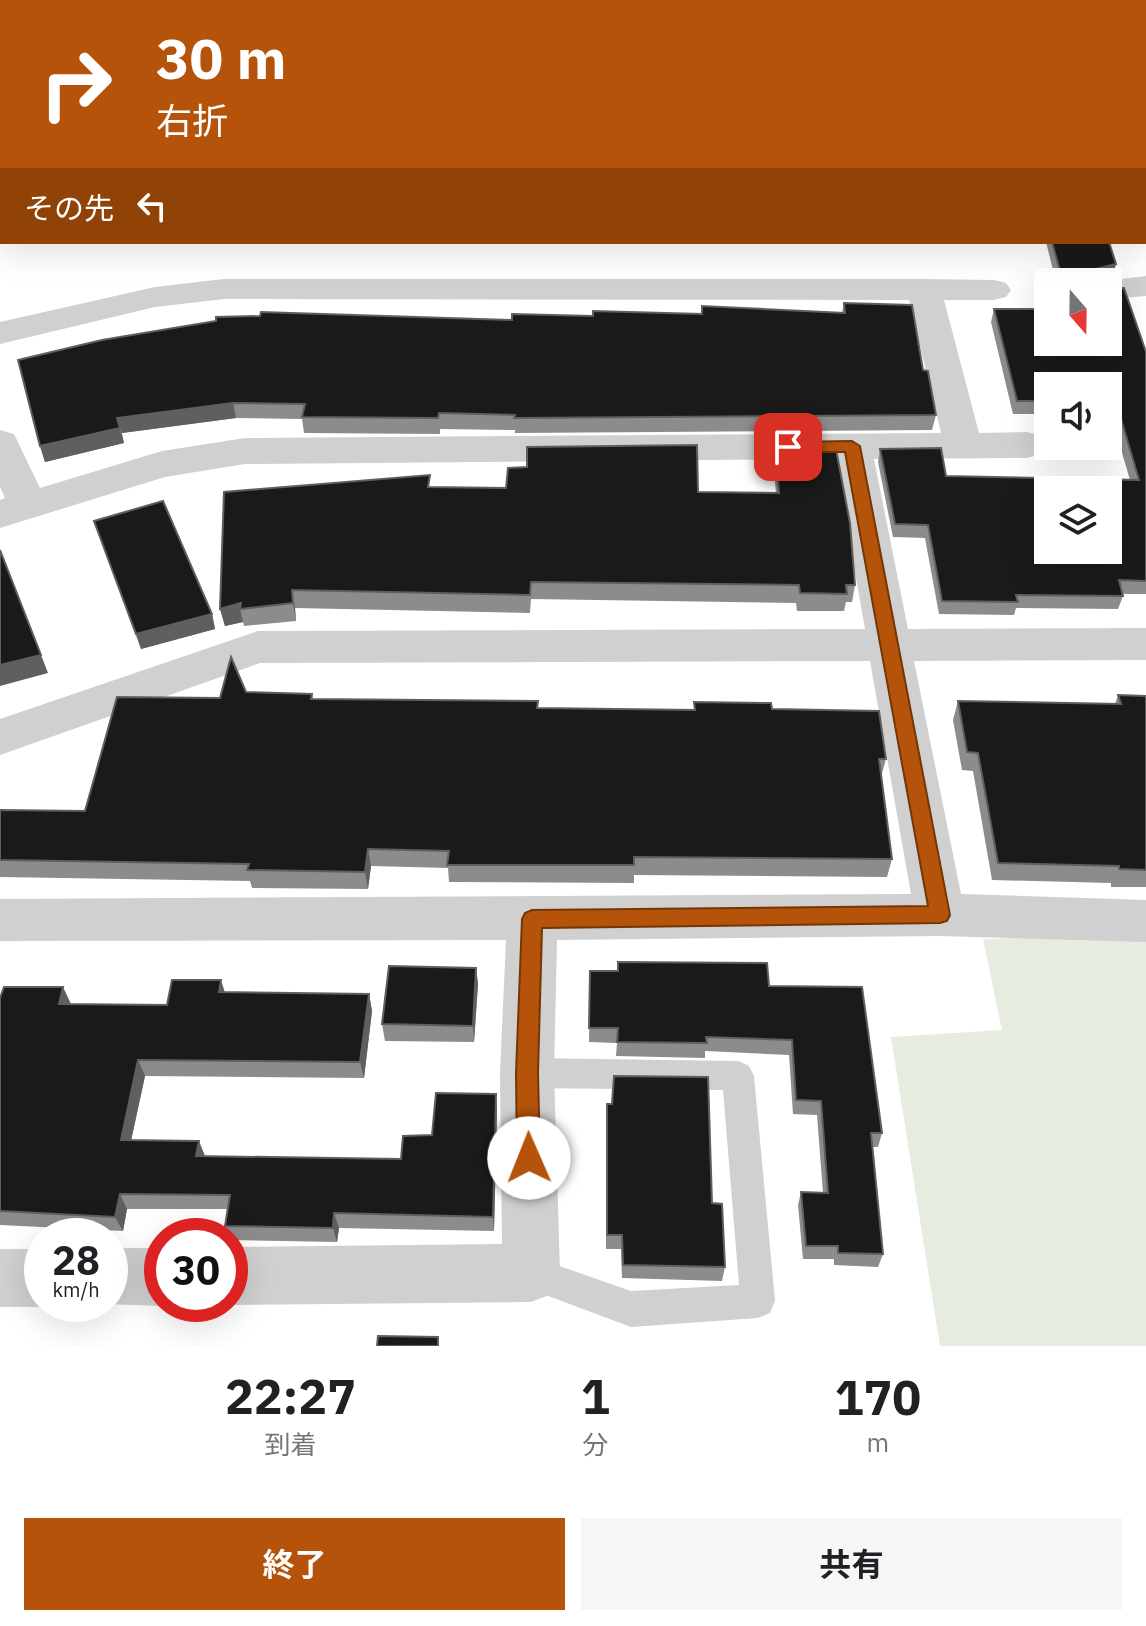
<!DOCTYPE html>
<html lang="ja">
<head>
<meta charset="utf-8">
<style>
  :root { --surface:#fff; --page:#f6f6f6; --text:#202124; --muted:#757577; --accent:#b45309 }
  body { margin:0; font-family:"IBM Plex Sans","Noto Sans JP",sans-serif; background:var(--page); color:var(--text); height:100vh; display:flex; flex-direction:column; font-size:30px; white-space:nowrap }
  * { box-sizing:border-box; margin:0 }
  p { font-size:26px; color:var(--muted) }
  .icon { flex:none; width:44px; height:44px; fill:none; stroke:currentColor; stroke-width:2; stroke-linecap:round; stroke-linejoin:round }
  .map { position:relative; height:1346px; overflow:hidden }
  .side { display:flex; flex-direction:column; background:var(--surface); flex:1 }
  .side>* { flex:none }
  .top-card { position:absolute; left:0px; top:0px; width:1146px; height:244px; box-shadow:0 8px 32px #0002; background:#b45309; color:#fff; overflow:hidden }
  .needle { width:52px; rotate:160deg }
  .fabs { position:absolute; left:1034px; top:268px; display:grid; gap:16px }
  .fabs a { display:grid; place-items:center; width:88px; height:88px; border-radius:0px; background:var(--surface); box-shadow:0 8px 32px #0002; font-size:40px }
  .speed { position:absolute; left:24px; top:1218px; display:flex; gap:16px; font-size:40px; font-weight:700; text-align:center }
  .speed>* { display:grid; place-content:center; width:104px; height:104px; border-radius:50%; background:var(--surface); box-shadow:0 8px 32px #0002; line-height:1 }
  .speed small { font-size:20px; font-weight:400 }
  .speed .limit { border:12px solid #d22; background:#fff; color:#111 }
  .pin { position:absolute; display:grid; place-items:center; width:68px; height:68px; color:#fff; margin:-34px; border-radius:16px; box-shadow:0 4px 12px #0006 }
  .me { position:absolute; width:88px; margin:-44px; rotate:359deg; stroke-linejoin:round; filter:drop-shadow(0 0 6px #0008) }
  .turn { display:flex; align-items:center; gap:28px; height:168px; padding:0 24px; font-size:36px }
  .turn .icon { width:104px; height:104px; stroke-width:2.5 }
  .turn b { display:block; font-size:56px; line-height:68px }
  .then { display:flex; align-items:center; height:76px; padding:0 24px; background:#0003; gap:16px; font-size:30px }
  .eta { display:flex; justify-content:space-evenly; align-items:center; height:136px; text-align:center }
  .eta b { font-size:48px; font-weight:700; line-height:56px }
  .action { display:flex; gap:16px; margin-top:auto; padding:16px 24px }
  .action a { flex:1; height:92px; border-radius:0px; background:var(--accent); color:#fff; font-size:32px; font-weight:700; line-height:92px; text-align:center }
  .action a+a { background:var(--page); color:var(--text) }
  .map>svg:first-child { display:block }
  .green { fill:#e6ecdf }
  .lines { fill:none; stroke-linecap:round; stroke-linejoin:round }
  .lane { fill:#d0d0d0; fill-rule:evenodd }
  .street { fill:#d0d0d0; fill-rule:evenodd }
  .secondary { fill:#bdbdbd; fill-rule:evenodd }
  .wall { fill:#8c8c8c }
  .shaded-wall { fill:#5f5f5f }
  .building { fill:#1a1a1a; stroke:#5f5f5f; stroke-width:2; fill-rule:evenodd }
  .route { fill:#b45309; stroke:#753606; stroke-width:2 }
</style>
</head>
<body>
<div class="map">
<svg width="1146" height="1346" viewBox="0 0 1146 1346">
  <rect width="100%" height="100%" fill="#fff"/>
  <g class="green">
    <polygon points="0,0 1146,0 1146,71 1144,2 2,2 0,65"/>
    <polygon points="1146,934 1146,1346 940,1346 891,1037 1002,1030 983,939"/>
  </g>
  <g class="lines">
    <polygon class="lane" points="527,1058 738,1061 749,1066 754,1076 775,1301 770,1313 758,1318 631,1327 519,1285 514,1273 519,1261 531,1256 631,1291 739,1285 723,1090 527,1088 516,1083 511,1073 516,1063"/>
    <g class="street">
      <polygon points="1146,276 1146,296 1108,299 1108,282 1095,282"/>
      <polygon points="224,279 924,279 994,280 1006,283 1011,290 1006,297 994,300 944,300 979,433 1027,432 1041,436 1046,445 1041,454 1027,458 874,459 908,629 1146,628 1146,660 914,661 961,894 1146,900 1146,942 940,936 557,940 554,1073 560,1273 552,1294 531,1302 230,1305 227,1304 230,1304 230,1247 502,1244 500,1073 506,940 0,941 0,899 911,894 870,661 260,663 0,755 0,719 258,631 865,629 835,459 245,464 165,477 0,528 0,500 5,498 0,487 0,430 14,434 40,488 162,451 245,438 941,433 909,300 224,299 155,307 0,344 0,322 155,287"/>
      <polygon points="110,1248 162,1248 162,1304 167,1304 162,1306 105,1304 110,1304"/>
      <polygon points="0,1249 42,1249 42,1304 50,1304 42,1307 0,1307"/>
    </g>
    <g class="secondary">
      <polygon points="2,70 2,88 0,89 0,71"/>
      <rect x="1144" y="94" width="2" height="18"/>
    </g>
  </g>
  <g class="wall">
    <polygon points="1046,242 1109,242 1116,264 1112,277 1109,278 1110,288 1146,352 1146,594 1123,594 1123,596 1118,609 1016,608 1014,615 939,614 925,538 893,537 878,462 880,449 946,476 1130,480 1111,415 1108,415 1108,386 1048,386 1048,414 1013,414 991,322 994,309 1048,342 1108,282 1056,282"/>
    <polygon points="844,303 923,370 936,415 932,430 515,433 515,430 440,429 440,434 304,433 302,419 236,418 122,433 124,443 45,462 40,446 512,320 593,316 701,314 702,306 842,313"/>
    <polygon points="775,445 855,585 852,602 846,602 844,611 797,611 796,603 531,599 530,613 295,608 296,621 244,626 243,622 225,626 220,609 431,487 776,493 773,463"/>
    <polygon points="94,521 212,614 215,629 141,649"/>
    <polygon points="246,692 312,694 313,699 538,708 694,710 694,702 772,709 886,759 881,777 892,859 887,877 634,875 634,883 449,882 448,868 371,866 368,889 252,888 250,881 0,877 0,810 85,811 220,698"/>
    <polygon points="1118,695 1146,696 1146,887 1111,887 1111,883 992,880 973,771 962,770 953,720 958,701 1115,704"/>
    <polygon points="476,968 478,984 474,1042 385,1041 382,1024"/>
    <polygon points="590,971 769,986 882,1133 878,1147 873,1147 883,1254 878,1267 834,1265 834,1259 803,1259 798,1205 801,1192 823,1193 817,1115 793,1114 789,1055 705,1051 705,1058 616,1056 617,1043 589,1042"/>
    <polygon points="225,992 369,994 372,1011 364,1078 145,1076 131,1140 205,1156 401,1159 432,1135 497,1110 494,1231 339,1228 337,1242 230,1240 230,1236 229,1236 225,1226 227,1209 127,1209 123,1231 0,1225 0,998 71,1004 167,1005"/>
    <polygon points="606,1120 712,1203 725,1267 722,1281 622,1278 621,1249 606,1249"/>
  </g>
  <g class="shaded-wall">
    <polygon points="1116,264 1112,277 1092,282 1096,269"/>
    <polygon points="233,403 236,418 122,433 117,418"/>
    <polygon points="120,428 124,443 45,462 40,446"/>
    <polygon points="292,590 295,608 296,621 293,603"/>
    <polygon points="241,603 240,609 243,622 225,626 220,609"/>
    <polygon points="212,614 215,629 141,649 136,634"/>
    <polygon points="41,655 48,673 0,686 0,665"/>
    <polygon points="368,849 371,866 368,889 365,872"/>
    <polygon points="476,968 478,984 474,1042 473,1026"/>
    <polygon points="221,980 226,996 219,992"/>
    <polygon points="63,987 71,1004 67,1021 59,1004"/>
    <polygon points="369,994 372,1011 364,1078 360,1062"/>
    <polygon points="138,1060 145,1076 128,1155 121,1140"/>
    <polygon points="496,1094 497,1110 494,1231 493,1217"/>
    <polygon points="199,1141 205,1156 196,1156"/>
    <polygon points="120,1194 127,1209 123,1231 115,1217"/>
    <polygon points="334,1213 339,1228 337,1242 333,1228"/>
  </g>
  <g class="building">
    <path d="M1052 242H1109L1116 264 1096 269 1109 272 1110 288H1124L1146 352V581L1119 580 1123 596 1016 595 1018 602 942 601 928 525 895 524 880 449 941 448 946 476 1139 480 1116 402H1108V386H1048V401H1017L994 309H1048V342H1108V282H1063ZM1048 490H1108V550H1048Z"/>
    <polygon points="844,303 912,305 923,370 928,371 936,415 514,418 515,415 439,413 438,418 302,417 305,404 233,403 117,418 120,428 40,446 18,360 102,340 216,321 216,317 260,316 261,312 512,320 512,314 593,316 593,311 702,314 702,306 845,313"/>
    <polygon points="835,444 850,523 855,585 846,585 847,594 800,593 799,585 531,582 530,595 292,590 293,603 240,609 241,603 220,609 224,492 430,475 428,487 506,488 508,468 527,467 527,447 697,445 698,492 779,493 775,445"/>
    <polygon points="163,501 212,614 136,634 94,521"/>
    <polygon points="0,550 41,655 0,665"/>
    <polygon points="231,657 246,692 312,694 311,699 538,701 537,708 695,710 694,702 771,703 772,709 879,711 886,759 879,759 892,859 634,857 634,865 447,865 449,851 368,849 365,872 247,870 249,864 0,860 0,810 85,811 117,697 220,698"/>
    <polygon points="1118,695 1146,696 1146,870 1119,869 1119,866 998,863 978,753 967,752 958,701 1121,704"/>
    <polygon points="618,962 767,963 769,986 862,987 882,1133 871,1133 883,1254 838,1253 838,1246 806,1246 801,1192 828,1193 821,1101 796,1100 792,1040 706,1037 707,1043 617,1042 618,1028 589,1028 590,971 618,971"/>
    <polygon points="389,966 476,968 473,1026 382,1024"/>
    <polygon points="172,980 221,980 219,992 369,994 360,1062 138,1060 121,1140 199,1141 196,1156 401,1159 403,1136 432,1135 436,1093 496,1094 493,1217 334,1213 333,1228 225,1226 230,1195 120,1194 115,1217 0,1211 0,998 4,987 63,987 59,1004 167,1005"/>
    <polygon points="614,1076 708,1077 712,1203 722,1204 725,1267 623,1265 622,1235 607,1235 607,1104 612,1104"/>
    <polygon points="378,1336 438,1337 438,1346 377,1346"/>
  </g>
  <polygon class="route" points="852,441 860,446 950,915 947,921 940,923 542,928 538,1073 540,1158 537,1166 529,1169 520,1166 517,1158 516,1073 522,919 525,913 532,910 928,906 845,452 788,452 780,447 788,442"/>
</svg>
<div class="fabs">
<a><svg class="needle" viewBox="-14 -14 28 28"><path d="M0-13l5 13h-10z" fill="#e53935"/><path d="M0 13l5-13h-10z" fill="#757577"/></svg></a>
<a><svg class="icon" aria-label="sound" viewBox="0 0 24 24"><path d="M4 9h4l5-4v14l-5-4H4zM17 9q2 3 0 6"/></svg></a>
<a><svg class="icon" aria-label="layers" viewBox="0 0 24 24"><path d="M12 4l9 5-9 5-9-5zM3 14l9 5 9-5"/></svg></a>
</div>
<div class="speed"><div>28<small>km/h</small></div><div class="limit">30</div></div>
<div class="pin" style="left:788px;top:447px;background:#d93025"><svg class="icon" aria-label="arrive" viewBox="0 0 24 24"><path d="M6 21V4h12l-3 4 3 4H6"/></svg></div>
<svg class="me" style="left:529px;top:1158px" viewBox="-20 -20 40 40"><circle r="19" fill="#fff"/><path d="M0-13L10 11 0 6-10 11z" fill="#b45309"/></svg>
<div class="top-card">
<div class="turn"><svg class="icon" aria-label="right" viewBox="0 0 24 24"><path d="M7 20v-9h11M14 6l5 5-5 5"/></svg><div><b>30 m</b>右折</div></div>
<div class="then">その先<svg class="icon" aria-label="left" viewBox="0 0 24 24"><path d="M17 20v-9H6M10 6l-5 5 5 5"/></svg></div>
</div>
</div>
<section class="side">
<div class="eta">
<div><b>22:27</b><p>到着</p></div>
<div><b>1</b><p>分</p></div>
<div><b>170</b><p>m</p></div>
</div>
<div class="action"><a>終了</a><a>共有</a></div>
</section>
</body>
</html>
